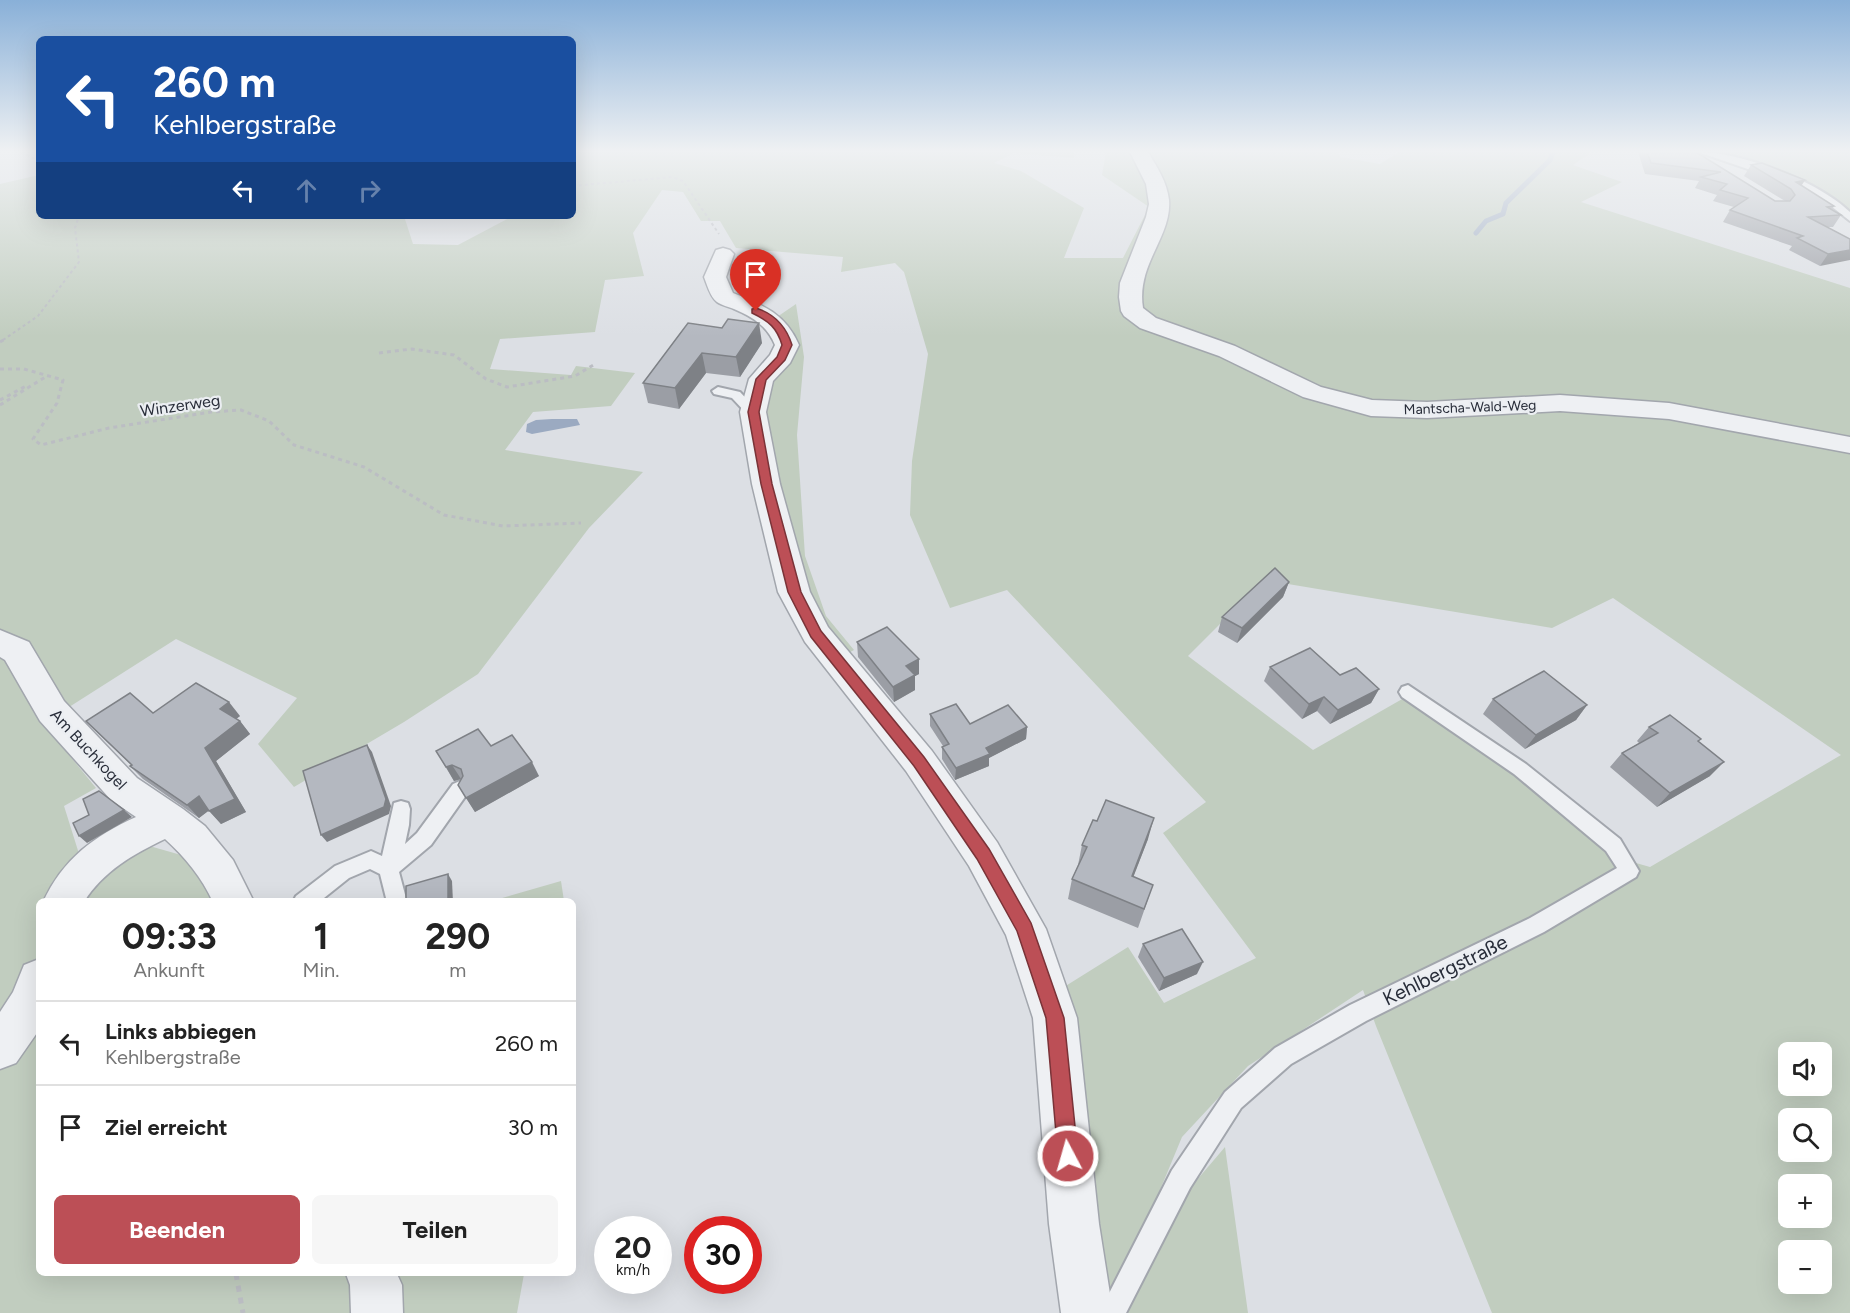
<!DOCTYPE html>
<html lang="de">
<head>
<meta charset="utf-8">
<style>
  :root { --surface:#fff; --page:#f6f6f6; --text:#222; --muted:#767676; --line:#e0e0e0; --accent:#bc4f56 }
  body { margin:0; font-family:Figtree,sans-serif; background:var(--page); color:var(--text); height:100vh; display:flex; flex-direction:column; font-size:22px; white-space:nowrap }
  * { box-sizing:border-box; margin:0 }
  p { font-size:20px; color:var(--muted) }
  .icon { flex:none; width:33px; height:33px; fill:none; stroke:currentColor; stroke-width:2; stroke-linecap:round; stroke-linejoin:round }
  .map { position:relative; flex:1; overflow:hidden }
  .side { position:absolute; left:36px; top:898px; width:540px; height:378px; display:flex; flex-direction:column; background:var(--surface); border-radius:9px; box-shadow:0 6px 24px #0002 }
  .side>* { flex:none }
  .top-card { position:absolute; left:36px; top:36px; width:540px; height:183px; border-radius:9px; box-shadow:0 6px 24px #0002; background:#1a4fa0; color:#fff; overflow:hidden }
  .controls { position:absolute; left:1778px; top:1042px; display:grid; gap:12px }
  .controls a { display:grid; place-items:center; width:54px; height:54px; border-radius:9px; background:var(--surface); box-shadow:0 6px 24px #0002; font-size:30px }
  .speed { position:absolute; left:594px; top:1216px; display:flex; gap:12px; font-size:30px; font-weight:700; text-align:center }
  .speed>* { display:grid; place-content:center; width:78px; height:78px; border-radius:50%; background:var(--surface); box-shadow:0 6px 24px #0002; line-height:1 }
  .speed small { font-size:15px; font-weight:400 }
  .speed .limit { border:9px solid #d22; background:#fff; color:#111 }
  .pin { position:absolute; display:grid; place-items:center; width:51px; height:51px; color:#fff; margin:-62px -26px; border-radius:50% 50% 50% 0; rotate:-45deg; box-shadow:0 0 6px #0007 }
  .pin .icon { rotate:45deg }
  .me { position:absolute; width:66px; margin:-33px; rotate:354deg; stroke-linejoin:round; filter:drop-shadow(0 0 4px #0008) }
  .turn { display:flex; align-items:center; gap:21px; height:126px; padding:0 18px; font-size:27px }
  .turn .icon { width:78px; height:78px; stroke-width:2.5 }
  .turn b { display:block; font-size:42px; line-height:51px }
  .lanes { display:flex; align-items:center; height:57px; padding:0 18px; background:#0003; justify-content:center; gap:30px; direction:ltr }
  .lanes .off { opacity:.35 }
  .eta { display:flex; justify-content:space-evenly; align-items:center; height:102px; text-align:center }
  .eta b { font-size:36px; font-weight:700; line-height:42px }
  .button { display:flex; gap:12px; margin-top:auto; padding:12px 18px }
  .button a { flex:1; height:69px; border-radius:9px; background:var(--accent); color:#fff; font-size:24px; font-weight:700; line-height:69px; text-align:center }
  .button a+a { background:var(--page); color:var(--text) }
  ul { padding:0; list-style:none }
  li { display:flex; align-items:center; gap:18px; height:84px; padding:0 18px; border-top:2px solid var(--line) }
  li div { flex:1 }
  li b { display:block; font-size:22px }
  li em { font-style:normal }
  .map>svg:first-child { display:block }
  .green { fill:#c1cdbf; fill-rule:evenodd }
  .water { fill:#9baac1 }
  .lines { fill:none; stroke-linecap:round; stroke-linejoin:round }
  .stream { stroke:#9baac1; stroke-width:5 }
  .lane-casing { stroke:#a2a6ad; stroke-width:4 }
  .street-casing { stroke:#a2a6ad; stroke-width:3 }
  .path-far2 { stroke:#bbbdc3; stroke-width:2; stroke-dasharray:3 3; stroke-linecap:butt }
  .path-far1 { stroke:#bbbdc3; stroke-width:3; stroke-dasharray:4 4; stroke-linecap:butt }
  .path { stroke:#bbbdc3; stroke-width:5; stroke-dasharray:6 6; stroke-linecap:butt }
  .lane { fill:#eef0f3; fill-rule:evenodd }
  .street { fill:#eef0f3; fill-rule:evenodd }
  .wall { fill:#9b9ea5 }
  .shaded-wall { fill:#7e8186 }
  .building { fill:#b4b8c0; stroke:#7e8186; stroke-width:1.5 }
  .route { fill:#bc4f56; stroke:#7a3338; stroke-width:1.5 }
  .labels { text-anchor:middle; stroke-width:4.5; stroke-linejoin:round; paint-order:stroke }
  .far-street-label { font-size:14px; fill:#282d39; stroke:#ebeef2 }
  .street-label { font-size:16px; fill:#282d39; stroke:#ebeef2 }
  .near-street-label { font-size:20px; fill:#282d39; stroke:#ebeef2 }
</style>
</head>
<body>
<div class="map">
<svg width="1850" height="1313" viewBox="0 0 1850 1313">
  <rect width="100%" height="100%" fill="#dcdfe4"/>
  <g class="green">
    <path d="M573 152H1074V158L1014 153 994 163 1021 171 1084 208 1064 258H1123L1149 207 1102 175 1106 152H1337L1340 157 1380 164 1399 152H1588L1589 154 1573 165 1622 182 1581 202 1850 288V1313H1492L1376 1026 1363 990 1248 1066 1182 1137 1133 1255 1225 1147 1248 1313H1064L1056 992 1128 947 1164 1003 1256 958 1163 833 1206 802 1007 590 950 608 910 515 912 461 928 354 904 272 895 263 841 272 843 257 736 248 720 221H701L683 192 662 190 633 233 644 276 605 280 595 332 500 339 490 369 571 375 576 366 635 373 611 406 533 412 505 450 643 472 589 528 478 674 404 722 294 787 258 744 297 698 176 639 66 709 0 634V184L39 175V216H404L413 244 458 245 513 216H573ZM1264 580 1552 628 1613 598 1841 755 1650 867 1615 857 1518 777 1404 698 1313 750 1188 656ZM1788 1053H1821V1086H1788ZM1788 1119H1821V1152H1788ZM1788 1185H1821V1218H1788ZM1788 1251H1821V1284H1788Z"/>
    <polygon points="1715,152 1850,152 1850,222 1768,168"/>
    <polygon points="796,304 804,357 797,435 805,556 826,616 854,650 841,657 796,580 762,410 768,379 791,355 777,317"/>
    <polygon points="0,656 5,659 43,723 96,788 64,806 80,857 146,845 181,855 246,901 39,902 39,1274 524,1274 517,1313 0,1313"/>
    <polygon points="561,881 564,901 492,901"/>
  </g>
  <polygon class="water" points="552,419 577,419 580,425 532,434 526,432 527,424 536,420"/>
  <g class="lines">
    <polyline class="stream" points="1476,233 1486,221 1503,214 1506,203 1550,160 1553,152"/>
    <g class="lane-casing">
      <g id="lane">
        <path d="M1698 152C1742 152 1818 181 1850 212V221L1817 195 1798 186Z"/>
        <polygon points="718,387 740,392 759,412 753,416 748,415 732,398 714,394 712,391"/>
        <polygon points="1408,685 1526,764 1620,839 1639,871 1636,877 1544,932 1366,1021 1291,1064 1241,1108 1190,1188 1126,1313 1099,1313 1172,1170 1225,1092 1275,1048 1350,1005 1530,918 1617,868 1606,851 1514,774 1402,697 1399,692 1402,687"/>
        <polygon points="460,781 467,784 469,789 467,794 431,845 399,872 407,902 387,902 380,874 370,869 349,878 319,902 293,902 296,896 335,866 371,851 382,856 394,803 401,801 408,803 410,809 409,825 405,844 417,833 453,784"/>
      </g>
    </g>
    <g class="street-casing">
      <g id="street">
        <path d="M1130 152H1148C1157 167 1167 182 1169 200 1172 237 1136 264 1143 308L1156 318 1235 346 1321 387 1372 400 1427 402 1560 395 1669 403 1850 437V453L1669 419 1560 411 1427 418 1371 416 1303 397 1219 356 1140 328 1124 316 1121 311 1119 297 1120 283 1146 217 1149 204 1146 184Z"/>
        <path d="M723 248 730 250 734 254 726 277 733 293C763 305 786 314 799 345L790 363 773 381 766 412 780 484 810 592 828 627 932 751 997 842 1046 929 1077 1018 1099 1224 1113 1313H1061L1049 1224 1033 1018 1006 935 969 866 906 771 805 642 778 592 752 484 740 412 749 379 770 355 775 345C767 326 753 317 734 309 729 307 721 305 717 302 710 297 707 284 704 277L716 250Z"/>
        <path d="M0 630 29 642 64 701 137 778 183 809 205 826 233 860 254 902H213C202 878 185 857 165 839 134 854 103 871 84 902H43C63 859 94 836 136 817L111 800 40 721 5 660 0 657Z"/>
        <polygon points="39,959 39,1030 16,1063 0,1069 0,1012 13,992 24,965"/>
        <polygon points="346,1274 397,1274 402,1285 403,1313 351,1313 350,1285"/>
      </g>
    </g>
    <g class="path-far2">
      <polyline points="21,152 39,161"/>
      <polyline points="573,186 672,177 683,181 719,234"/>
      <polyline points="3,340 38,316 79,262 75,228 79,216"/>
    </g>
    <g class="path-far1">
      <polyline points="0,342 5,339"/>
      <polyline points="379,353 412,349 454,355 486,379 507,387 575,376 595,364"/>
      <polyline points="0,369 24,369 63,380 57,403 33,439 41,445 109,428 211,412 241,410 269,421 294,445 364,467 444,515 503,526 581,523"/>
      <polyline points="0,400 26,386"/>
      <polyline points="0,405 47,376"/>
    </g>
    <polyline class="path" points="236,1274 243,1313"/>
    <use href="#lane" class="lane"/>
    <use href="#street" class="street"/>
  </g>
  <g class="wall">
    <polygon points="1638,152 1696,152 1775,201 1785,201 1744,176 1751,165 1805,180 1801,186 1834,206 1832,210 1841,215 1833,227 1827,227 1850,239 1820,266 1789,250 1792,246 1723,222 1730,210 1734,207 1713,201 1717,195 1695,188 1699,181 1645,174"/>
    <polygon points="688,323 762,343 740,377 706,373 679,409 648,403 643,383"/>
    <polygon points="1289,582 1283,597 1237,643 1218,632 1222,617"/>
    <polygon points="857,642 919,659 919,674 915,676 915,690 894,702 858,657"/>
    <polygon points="1270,667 1340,675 1379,689 1371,703 1330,724 1317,711 1302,719 1264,681"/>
    <polygon points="1493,699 1587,705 1576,720 1525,749 1483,714"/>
    <polygon points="930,714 970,724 1027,727 1026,739 989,758 989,766 955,780 942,759 942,747 943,746 930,726"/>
    <polygon points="240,716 236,719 240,721 250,734 216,761 246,812 221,824 209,810 199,818 143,779 130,766 131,765 86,721"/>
    <polygon points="1649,727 1699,742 1710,776 1657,807 1610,767 1622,753 1639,743 1637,741"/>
    <polygon points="491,746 539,776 475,812 458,785 461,779 454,781 436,751"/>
    <polygon points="1148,839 1133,877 1153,885 1138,928 1068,899 1072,879 1078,865 1082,845"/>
    <polygon points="1143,944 1197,974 1159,991 1138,957"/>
  </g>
  <g class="shaded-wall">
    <polygon points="1805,180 1798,191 1796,182"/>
    <polygon points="1850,250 1850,260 1820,266 1828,254"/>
    <polygon points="759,323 762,343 740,377 736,357"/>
    <polygon points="702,353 706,373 679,409 675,388"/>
    <polygon points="1289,582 1283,597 1237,643 1242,628"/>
    <polygon points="919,659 919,674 915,676 915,690 894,702 893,687 906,666"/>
    <polygon points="1379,689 1371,703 1330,724 1338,710"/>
    <polygon points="1324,697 1317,711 1302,719 1309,704"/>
    <polygon points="229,702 240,716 231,723 220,709"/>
    <polygon points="1587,705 1576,720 1525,749 1536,735"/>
    <polygon points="240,721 250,734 216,761 246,812 221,824 209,811 205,748"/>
    <polygon points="1027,727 1026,739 989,758 989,766 955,780 956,768 986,748"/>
    <polygon points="367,745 372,752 391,806 389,814 327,842 321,835"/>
    <polygon points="532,762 539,776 475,812 466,798"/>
    <polygon points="1724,762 1710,776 1657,807 1670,793"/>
    <polygon points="452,765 461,779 454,781 446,767"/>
    <polygon points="199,796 211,809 199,818 187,805"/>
    <polygon points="124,810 132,817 87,843 79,836"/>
    <polygon points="1154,818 1148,839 1126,896 1132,876"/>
    <polygon points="448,874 452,881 453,902 448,902"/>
    <polygon points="1203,962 1197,974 1159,991 1164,978"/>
  </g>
  <g class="building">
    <polygon points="1647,152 1696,152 1775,201 1790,201 1795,195 1791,189 1751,165 1762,163 1805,180 1796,182 1834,206 1827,207 1841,215 1808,217 1850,239 1850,250 1828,254 1797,238 1803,236 1730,210 1748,198 1720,190 1727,184 1701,177 1721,172 1651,163"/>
    <polygon points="728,319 759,323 736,357 702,353 675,388 643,383 688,323 722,328"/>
    <polygon points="1275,568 1289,582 1242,628 1222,617"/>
    <polygon points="887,627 919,659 906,666 915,675 893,687 857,642"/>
    <polygon points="1310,648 1340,675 1356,668 1379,689 1338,710 1324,697 1309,704 1270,667"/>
    <polygon points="1544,671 1587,705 1536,735 1493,699"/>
    <polygon points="196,683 229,702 220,709 240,721 205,748 235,799 209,811 199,796 187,805 130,766 132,765 86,721 130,693 153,713"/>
    <polygon points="956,704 970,724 1008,705 1027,727 986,748 990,754 956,768 942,747 949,744 930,714"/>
    <polygon points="1670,715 1701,739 1698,741 1724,762 1670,793 1622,753 1658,733 1649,727"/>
    <polygon points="478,729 491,746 512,735 532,762 466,798 458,785 463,776 461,769 452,765 446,767 436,751"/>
    <polygon points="367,745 386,799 384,807 321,835 303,771"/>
    <polygon points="99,791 124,810 79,836 73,823 89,815 83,799"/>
    <polygon points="1106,800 1154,818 1132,876 1153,885 1144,909 1072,879 1087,847 1082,845 1093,820 1097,821"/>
    <polygon points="448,874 448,902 406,902 406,886"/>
    <polygon points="1182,929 1203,962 1164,978 1143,944"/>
  </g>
  <linearGradient id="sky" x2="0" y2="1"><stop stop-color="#89b0d8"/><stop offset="0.45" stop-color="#eff1f3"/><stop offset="1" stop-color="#eff1f3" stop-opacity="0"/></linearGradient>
  <rect width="1850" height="336" fill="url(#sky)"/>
  <path class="route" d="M756 308C775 314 786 326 792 345L785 360 766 380 759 412 772 484 801 592 821 631 924 757 989 849 1031 923 1064 1018 1078 1156 1075 1163 1068 1166 1061 1163 1058 1156 1046 1018 1017 931 977 859 914 766 811 637 788 592 761 484 748 412 756 379 777 357 782 345C777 328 769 321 752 313V309Z"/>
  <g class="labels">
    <g class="far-street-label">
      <text transform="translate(1470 407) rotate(-2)" y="5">Mantscha-Wald-Weg</text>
    </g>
    <g class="street-label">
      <text transform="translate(180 405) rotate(-8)" y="6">Winzerweg</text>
      <text transform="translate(89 749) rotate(47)" y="6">Am Buchkogel</text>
    </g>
    <g class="near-street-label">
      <text transform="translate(1445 970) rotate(-26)" y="7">Kehlbergstraße</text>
    </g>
  </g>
</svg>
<div class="controls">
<a><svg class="icon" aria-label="sound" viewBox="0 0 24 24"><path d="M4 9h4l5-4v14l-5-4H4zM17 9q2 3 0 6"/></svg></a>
<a><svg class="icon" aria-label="search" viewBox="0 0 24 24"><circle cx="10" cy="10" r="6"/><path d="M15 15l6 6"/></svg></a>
<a>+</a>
<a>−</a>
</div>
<div class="speed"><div>20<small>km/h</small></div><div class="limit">30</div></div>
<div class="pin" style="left:756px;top:311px;background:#d93025"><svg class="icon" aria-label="arrive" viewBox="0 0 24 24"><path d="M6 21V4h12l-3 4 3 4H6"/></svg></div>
<svg class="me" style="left:1068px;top:1156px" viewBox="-20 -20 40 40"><circle r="17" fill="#bc4f56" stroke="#fff" stroke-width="3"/><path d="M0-11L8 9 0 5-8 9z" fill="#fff"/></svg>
<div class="top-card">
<div class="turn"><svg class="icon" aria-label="left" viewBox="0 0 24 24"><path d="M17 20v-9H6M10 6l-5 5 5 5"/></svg><div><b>260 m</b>Kehlbergstraße</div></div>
<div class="lanes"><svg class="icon" aria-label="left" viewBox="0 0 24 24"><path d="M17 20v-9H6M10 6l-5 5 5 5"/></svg><svg class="icon off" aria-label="ahead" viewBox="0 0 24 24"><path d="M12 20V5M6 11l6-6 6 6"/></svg><svg class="icon off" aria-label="right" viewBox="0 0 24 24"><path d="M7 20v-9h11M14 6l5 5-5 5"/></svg></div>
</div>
<section class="side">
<div class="eta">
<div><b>09:33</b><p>Ankunft</p></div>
<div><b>1</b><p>Min.</p></div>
<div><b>290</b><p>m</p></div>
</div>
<ul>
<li><svg class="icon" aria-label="left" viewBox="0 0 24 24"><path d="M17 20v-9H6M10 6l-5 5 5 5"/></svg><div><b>Links abbiegen</b><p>Kehlbergstraße</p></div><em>260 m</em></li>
<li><svg class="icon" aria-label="arrive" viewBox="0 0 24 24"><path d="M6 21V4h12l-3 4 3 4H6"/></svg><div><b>Ziel erreicht</b></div><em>30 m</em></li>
</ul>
<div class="button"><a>Beenden</a><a>Teilen</a></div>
</section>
</div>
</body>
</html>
